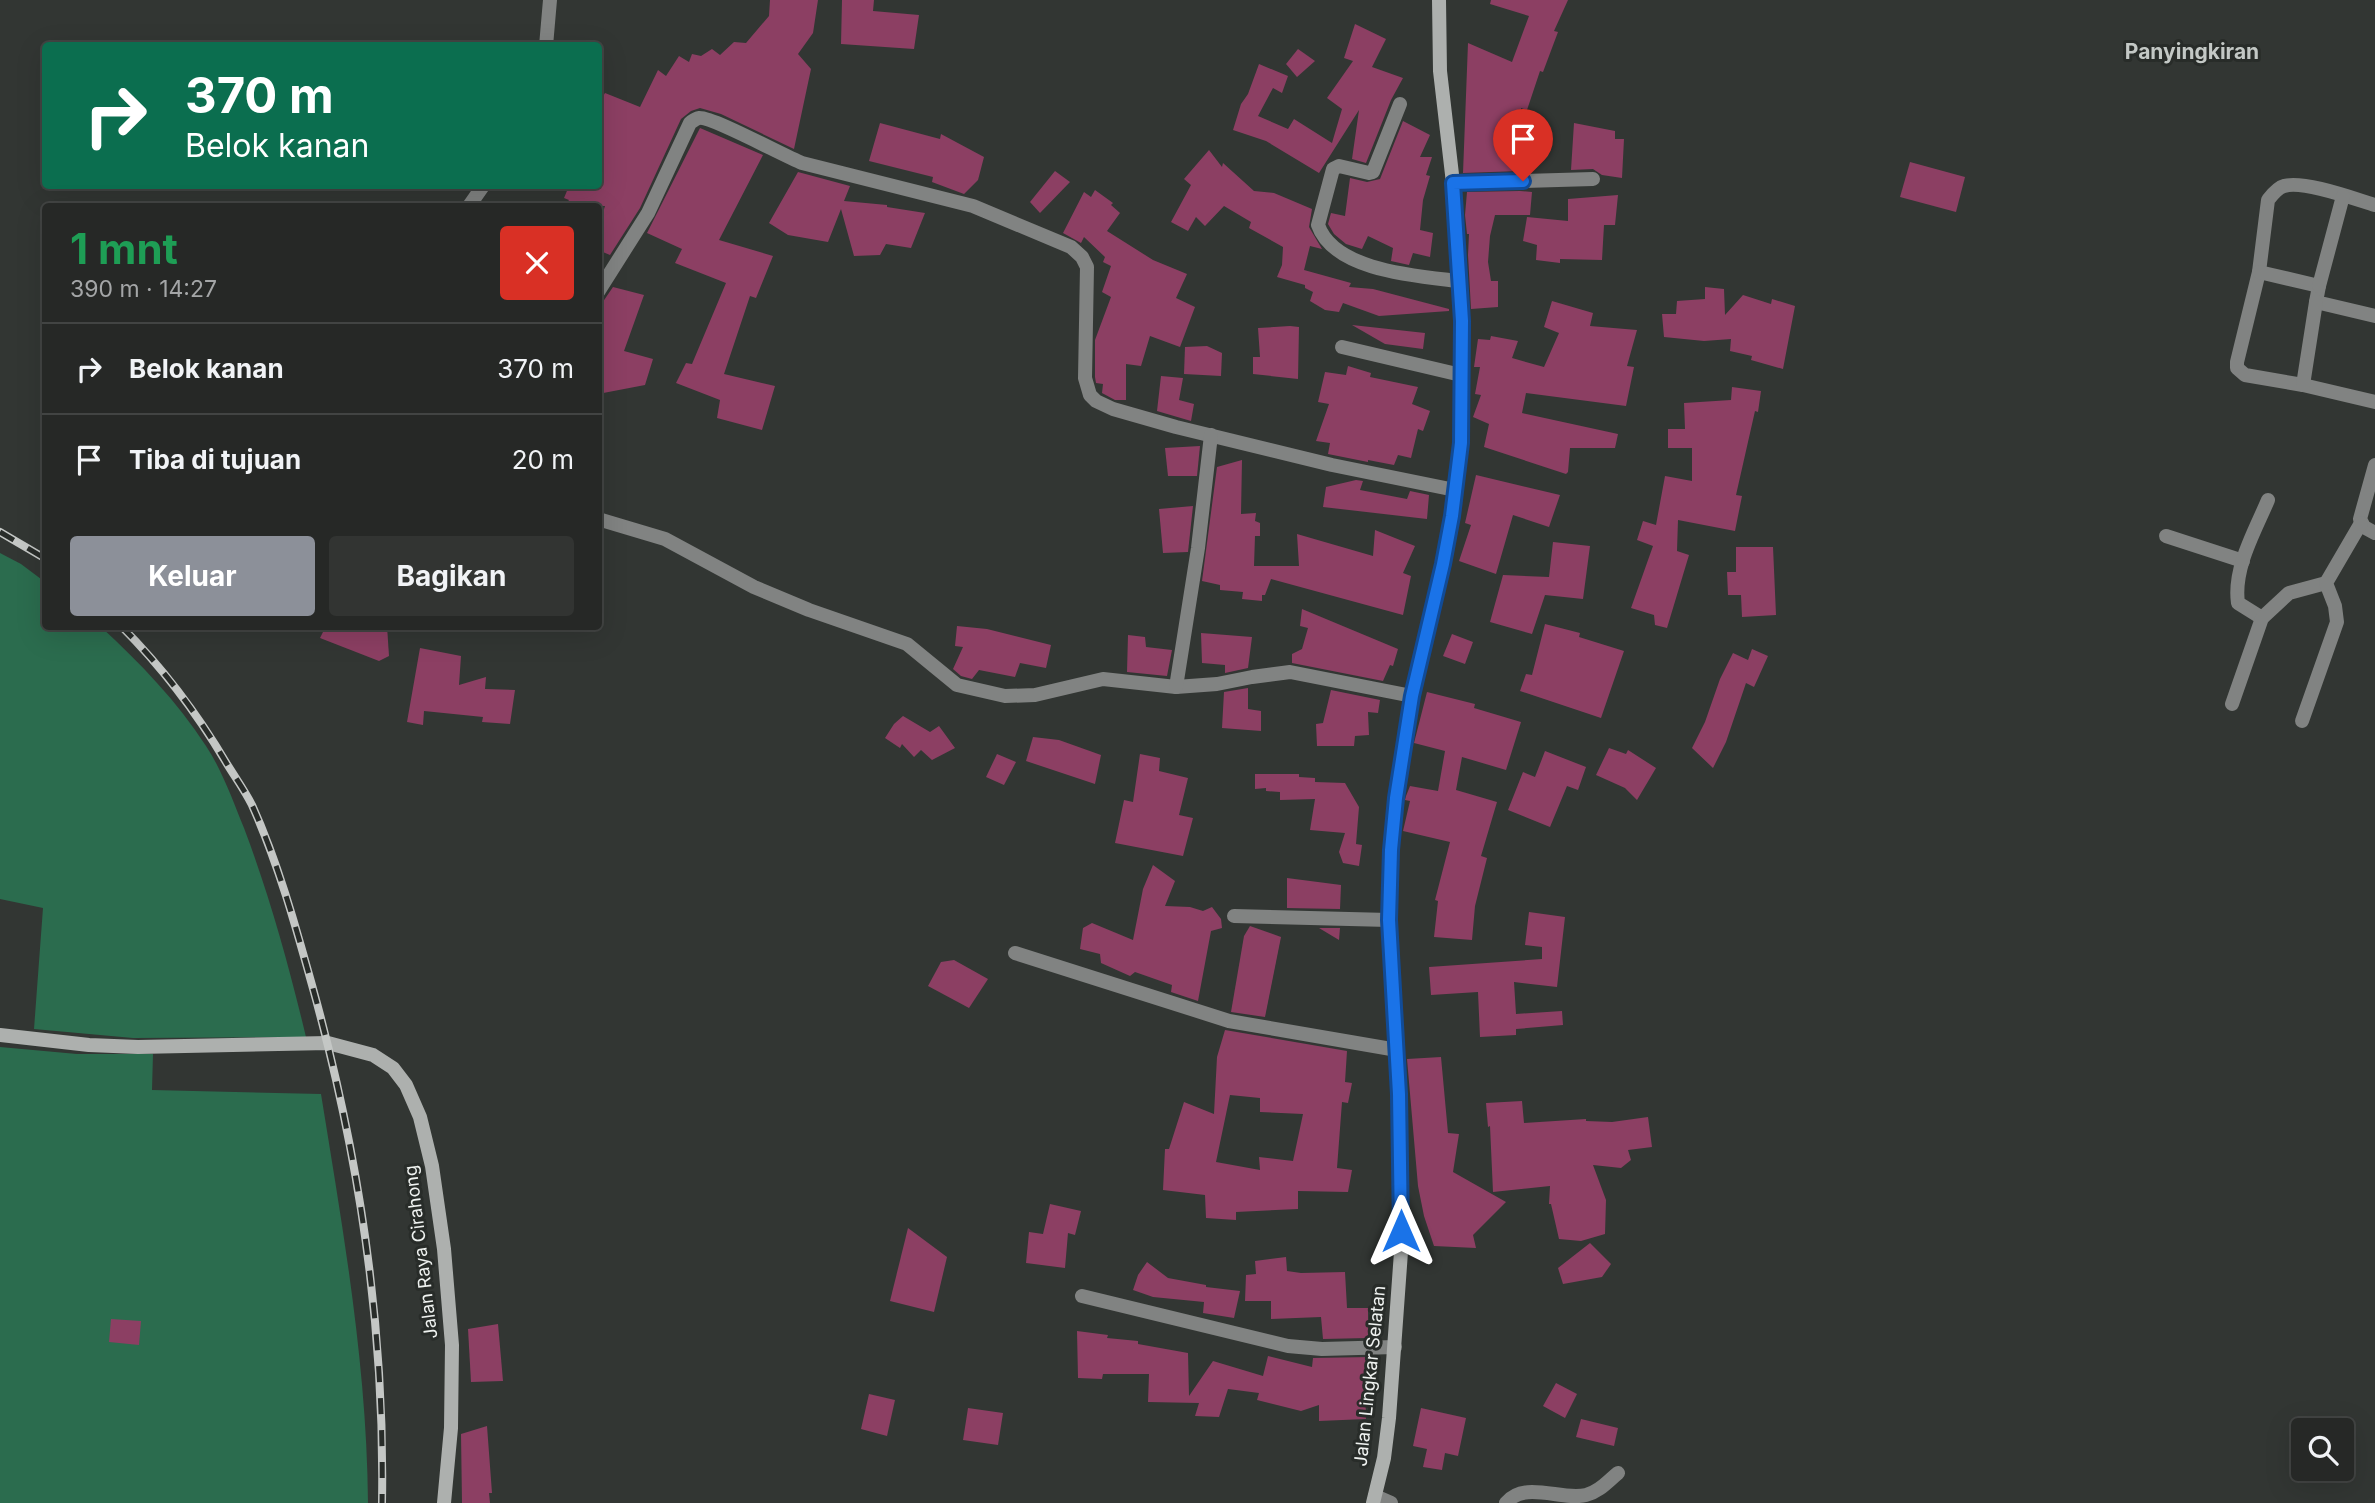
<!DOCTYPE html>
<html lang="id">
<head>
<meta charset="utf-8">
<style>
  :root { --surface:#262826; --page:#323432; --text:#f1f3f6; --muted:#a4a6a7; --line:#424443; --accent:#8c9099 }
  body { margin:0; font-family:Inter,sans-serif; background:var(--page); color:var(--text); height:100vh; display:flex; flex-direction:column; font-size:26px; white-space:nowrap }
  * { box-sizing:border-box; margin:0 }
  p { font-size:23px; color:var(--muted) }
  .icon { flex:none; width:38px; height:38px; fill:none; stroke:currentColor; stroke-width:2; stroke-linecap:round; stroke-linejoin:round }
  .map { position:relative; flex:1; overflow:hidden }
  .panel { position:absolute; left:42px; top:203px; width:560px; height:427px; display:flex; flex-direction:column; background:var(--surface); border-radius:7px; box-shadow:0 7px 28px #0002,0 0 0 2px var(--line) }
  .panel>* { flex:none }
  .hud { position:absolute; left:42px; top:42px; width:560px; height:147px; border-radius:7px; box-shadow:0 7px 28px #0002,0 0 0 2px var(--line); background:#0b6e4f; color:#fff; overflow:hidden }
  .tools { position:absolute; left:2291px; top:1418px; display:grid; gap:14px }
  .tools a { display:grid; place-items:center; width:63px; height:63px; border-radius:7px; background:var(--surface); box-shadow:0 7px 28px #0002,0 0 0 2px var(--line); font-size:35px }
  .pin { position:absolute; display:grid; place-items:center; width:60px; height:60px; color:#fff; margin:-72px -30px; border-radius:50% 50% 50% 0; rotate:-45deg; box-shadow:0 0 7px #0007 }
  .pin .icon { rotate:45deg }
  .me { position:absolute; width:77px; margin:-38px; rotate:0deg; stroke-linejoin:round; filter:drop-shadow(0 0 5px #0008) }
  .turn { display:flex; align-items:center; gap:24px; height:147px; padding:0 28px; font-size:32px }
  .turn .icon { width:91px; height:91px; stroke-width:2.5 }
  .turn b { display:block; font-size:49px; line-height:60px }
  .round { display:grid; place-items:center; flex:none; width:74px; height:74px; border-radius:7px; background:var(--page) }
  .head { display:flex; align-items:center; justify-content:space-between; height:119px; padding:0 28px }
  h1 { font-size:42px; font-weight:700; line-height:52px; color:#1e9e55 }
  .primary-button { display:flex; gap:14px; margin-top:auto; padding:14px 28px }
  .primary-button a { flex:1; height:80px; border-radius:7px; background:var(--accent); color:#fff; font-size:28px; font-weight:700; line-height:80px; text-align:center }
  .primary-button a+a { background:var(--page); color:var(--text) }
  ul { padding:0; list-style:none }
  li { display:flex; align-items:center; gap:21px; height:91px; padding:0 28px; border-top:2px solid var(--line) }
  li div { flex:1 }
  li b { display:block; font-size:26px }
  li em { font-style:normal }
  .map>svg:first-child { display:block }
  .green { fill:#2b6c4e }
  .building { fill:#8c3f63; fill-rule:evenodd }
  .lines { fill:none; stroke-linecap:round; stroke-linejoin:round }
  .street { stroke:#818382; stroke-width:14 }
  .secondary { stroke:#adb0ae; stroke-width:14 }
  .rail-casing { stroke:#c4c7c5; stroke-width:8 }
  .rail { stroke:#282c29; stroke-width:5; stroke-dasharray:16; stroke-linecap:butt }
  .route-casing { stroke:#114b97; stroke-width:18 }
  .route { stroke:#1a73e8; stroke-width:12 }
  .labels { text-anchor:middle; stroke-width:6; stroke-linejoin:round; paint-order:stroke }
  .street-label { font-size:18px; fill:#eff2f0; stroke:#282c29 }
  .quarter-label { font-size:21px; font-weight:bold; fill:#c3c8c5; stroke:#282c29 }
</style>
</head>
<body>
<div class="map">
<svg width="2375" height="1503" viewBox="0 0 2375 1503">
  <rect width="100%" height="100%" fill="#323633"/>
  <g class="green">
    <path d="M0 553 21 564 45 582 46 626 101 627C140 663 177 701 206 746 222 770 233 801 244 828 270 897 289 966 306 1037L133 1038 34 1029 43 908 0 899Z"/>
    <path d="M0 1047 77 1054H153L152 1090 321 1094C343 1230 367 1365 368 1503H0Z"/>
  </g>
  <g class="building">
    <polygon points="770,0 818,0 813,33 798,54 811,69 794,149 721,114 700,108 691,111 681,119 640,208 610,255 598,250 598,228 605,206 565,206 569,200 564,198 569,186 598,186 598,105 605,93 640,107 658,70 666,76 679,56 689,62 692,54 701,56 712,49 720,55 734,42 746,43 769,16"/>
    <polygon points="842,0 874,0 873,11 919,15 914,49 841,44"/>
    <polygon points="1491,0 1568,0 1554,31 1558,32 1543,72 1540,71 1527,110 1521,108 1520,171 1463,173 1468,43 1512,62 1529,16 1490,4"/>
    <polygon points="1355,24 1386,39 1372,67 1403,78 1391,100 1366,163 1352,159 1359,110 1319,173 1266,141 1233,130 1241,104 1248,94 1259,64 1288,76 1282,93 1273,88 1258,116 1288,129 1294,119 1332,143 1342,109 1327,98 1353,61 1344,58"/>
    <polygon points="1298,49 1315,61 1297,77 1286,64"/>
    <polygon points="1403,121 1430,135 1420,157 1432,157 1426,175 1430,176 1423,200 1420,230 1433,233 1430,257 1413,253 1409,265 1391,261 1393,248 1368,236 1362,249 1346,244 1334,234 1328,224 1331,213 1345,216 1350,178 1367,182 1380,179"/>
    <polygon points="880,123 940,139 941,134 984,157 978,180 964,194 932,182 933,177 869,161"/>
    <polygon points="1574,123 1615,131 1615,139 1624,139 1622,178 1602,175 1593,169 1571,170"/>
    <polygon points="700,128 763,155 719,240 773,256 756,298 750,296 724,374 775,386 762,430 717,418 720,400 676,383 686,363 692,364 726,283 675,263 682,249 647,233"/>
    <polygon points="1209,150 1222,167 1223,163 1254,191 1274,193 1312,209 1309,227 1322,249 1310,246 1304,270 1351,283 1349,287 1373,289 1449,309 1449,311 1379,316 1343,303 1339,312 1325,310 1310,301 1313,292 1305,288 1305,285 1277,277 1282,265 1283,247 1249,228 1251,222 1224,206 1205,226 1196,217 1188,231 1171,222 1191,185 1184,179"/>
    <polygon points="1910,162 1965,177 1956,212 1900,197"/>
    <polygon points="1055,171 1070,182 1040,213 1030,202"/>
    <polygon points="798,172 850,186 844,201 887,205 887,207 925,213 911,248 886,244 880,255 854,256 841,209 828,242 788,235 769,223"/>
    <polygon points="1095,190 1113,203 1111,205 1120,213 1107,231 1153,260 1187,274 1176,298 1195,307 1180,347 1150,336 1141,366 1126,364 1126,400 1115,400 1102,393 1103,384 1096,383 1095,377 1095,340 1111,297 1102,292 1111,266 1103,262 1105,257 1084,237 1081,243 1063,233 1084,192 1091,197"/>
    <polygon points="1520,191 1532,192 1530,215 1495,215 1490,236 1488,262 1491,281 1498,281 1498,307 1471,309 1468,255 1469,234 1467,234 1465,215 1467,192"/>
    <polygon points="1618,195 1615,225 1604,225 1602,260 1560,259 1560,263 1536,260 1537,245 1523,241 1527,217 1568,221 1568,199"/>
    <polygon points="613,287 644,295 624,351 653,359 645,385 598,394 598,309"/>
    <polygon points="1705,287 1724,289 1725,315 1743,295 1771,304 1772,299 1795,306 1783,369 1751,360 1752,356 1730,351 1731,339 1704,341 1664,337 1662,314 1676,314 1677,301 1705,299"/>
    <polygon points="1552,301 1593,313 1590,326 1637,330 1627,366 1634,367 1626,406 1526,393 1522,413 1618,434 1615,448 1570,448 1568,472 1566,474 1484,447 1489,424 1473,417 1481,395 1475,394 1480,367 1474,367 1478,339 1490,340 1491,336 1518,341 1512,358 1544,367 1559,333 1544,327"/>
    <polygon points="1352,325 1425,333 1423,349 1385,344"/>
    <polygon points="1290,326 1299,327 1298,379 1253,374 1253,357 1260,357 1258,328"/>
    <polygon points="1207,346 1222,353 1221,376 1184,374 1185,347"/>
    <polygon points="1348,366 1371,373 1370,377 1418,387 1412,404 1430,411 1423,431 1418,429 1411,458 1398,455 1394,465 1368,460 1368,462 1328,454 1330,443 1316,441 1329,404 1318,402 1325,372 1346,375"/>
    <polygon points="1161,376 1183,378 1179,400 1194,404 1191,421 1157,411"/>
    <polygon points="1732,387 1761,391 1758,412 1755,411 1736,495 1742,496 1735,531 1678,520 1677,551 1689,555 1667,628 1655,625 1654,615 1631,608 1653,546 1637,540 1643,521 1656,525 1665,476 1692,481 1692,448 1668,448 1668,429 1685,429 1684,403 1731,400"/>
    <polygon points="1200,446 1197,476 1168,476 1165,448"/>
    <polygon points="1242,460 1241,514 1256,513 1255,521 1260,523 1260,536 1255,536 1254,566 1299,566 1297,534 1373,556 1375,530 1415,546 1403,573 1411,576 1403,615 1271,579 1265,595 1262,595 1262,601 1242,599 1243,592 1220,590 1220,585 1202,581 1217,467"/>
    <polygon points="1476,475 1560,495 1549,527 1513,515 1496,574 1459,561 1471,525 1465,523"/>
    <polygon points="1356,480 1363,481 1360,490 1407,499 1410,491 1429,495 1427,519 1323,507 1326,487"/>
    <polygon points="1193,506 1188,552 1163,553 1159,509"/>
    <polygon points="1553,542 1590,546 1583,599 1545,595 1532,634 1490,622 1503,575 1549,577"/>
    <polygon points="1736,547 1773,547 1776,615 1742,617 1741,595 1728,595 1727,572 1736,572"/>
    <polygon points="1302,609 1398,649 1393,666 1390,665 1383,681 1292,663 1292,654 1302,649 1308,628 1300,626"/>
    <polygon points="1545,624 1580,633 1579,637 1624,651 1601,718 1520,691 1526,674 1532,675"/>
    <polygon points="326,626 387,626 389,656 379,661 320,638"/>
    <polygon points="957,626 987,629 1051,645 1046,668 1020,663 1015,677 979,670 972,679 961,676 953,669 963,647 955,646"/>
    <polygon points="1201,633 1252,637 1248,668 1225,673 1225,665 1202,663"/>
    <polygon points="1452,634 1473,642 1465,664 1443,656"/>
    <polygon points="1128,635 1145,637 1146,647 1172,650 1167,676 1127,672"/>
    <polygon points="420,648 461,656 459,685 486,677 485,689 515,690 510,724 482,722 483,717 424,711 423,725 407,722"/>
    <polygon points="1752,649 1768,656 1754,687 1746,683 1726,742 1713,768 1692,748 1705,722 1720,679 1733,653 1748,660"/>
    <polygon points="1248,688 1248,709 1261,711 1261,731 1222,728 1224,692"/>
    <polygon points="1331,690 1380,700 1378,713 1368,712 1369,735 1355,736 1354,746 1317,746 1316,724 1323,723"/>
    <polygon points="1427,692 1475,704 1474,708 1521,722 1506,770 1462,757 1456,790 1497,802 1481,856 1487,858 1475,906 1472,940 1434,937 1438,901 1435,900 1450,842 1403,831 1410,801 1405,800 1406,796 1410,786 1438,791 1445,751 1414,743"/>
    <polygon points="903,716 930,732 939,726 955,748 932,760 921,750 914,757 902,744 900,748 885,738 894,724"/>
    <polygon points="1033,737 1059,740 1101,755 1095,784 1026,761"/>
    <polygon points="1609,748 1626,754 1628,750 1656,768 1637,800 1625,788 1596,775"/>
    <polygon points="1545,751 1586,767 1578,790 1567,786 1550,827 1508,810 1523,772 1535,777"/>
    <polygon points="997,754 1016,762 1004,785 986,777"/>
    <polygon points="1140,754 1160,758 1159,771 1188,778 1179,815 1193,818 1183,856 1115,843 1124,800 1133,802"/>
    <polygon points="1255,774 1299,774 1299,777 1315,778 1315,782 1345,783 1359,807 1356,844 1362,845 1359,866 1343,863 1339,852 1345,833 1310,830 1315,799 1280,800 1280,792 1266,791 1266,788 1255,789"/>
    <polygon points="1153,865 1175,881 1165,906 1190,907 1203,911 1212,907 1221,919 1222,928 1211,931 1198,1001 1171,992 1172,985 1135,972 1130,976 1101,963 1100,954 1080,949 1083,928 1092,923 1133,940 1143,889"/>
    <polygon points="1287,878 1341,885 1340,909 1287,908"/>
    <polygon points="1529,912 1565,917 1557,987 1514,982 1516,1014 1562,1011 1563,1025 1516,1029 1516,1035 1480,1037 1478,992 1431,995 1429,967 1542,959 1542,947 1525,945"/>
    <polygon points="1250,926 1281,937 1265,1017 1231,1012 1244,936"/>
    <polygon points="1319,928 1340,928 1339,940"/>
    <polygon points="954,960 988,979 969,1008 928,986 941,962"/>
    <path d="M1225 1030 1347 1051 1345 1082 1352 1083 1348 1103 1342 1102 1337 1168 1352 1170 1348 1192 1298 1191V1209L1236 1212V1220L1206 1218 1205 1195 1163 1190 1165 1149H1169L1184 1102 1214 1114 1217 1057ZM1230 1095 1260 1098V1112L1303 1114 1293 1161 1259 1157 1260 1170 1216 1162Z"/>
    <polygon points="1441,1057 1448,1133 1459,1134 1453,1172 1506,1202 1473,1235 1476,1248 1434,1246 1424,1216 1418,1186 1407,1059"/>
    <polygon points="1522,1101 1524,1123 1586,1119 1586,1121 1612,1122 1648,1117 1652,1147 1628,1150 1631,1160 1621,1168 1593,1165 1606,1200 1605,1234 1581,1241 1559,1239 1551,1204 1549,1204 1550,1186 1493,1192 1490,1126 1488,1127 1486,1103"/>
    <polygon points="1050,1204 1081,1211 1075,1235 1068,1233 1065,1268 1026,1263 1029,1232 1043,1234"/>
    <polygon points="908,1228 947,1257 934,1312 890,1301"/>
    <polygon points="1590,1243 1611,1264 1602,1277 1563,1284 1558,1268"/>
    <polygon points="1286,1257 1287,1271 1301,1273 1345,1272 1347,1308 1368,1308 1368,1338 1323,1339 1321,1317 1271,1319 1271,1301 1245,1301 1246,1275 1256,1274 1255,1261"/>
    <polygon points="1147,1262 1168,1278 1206,1285 1206,1287 1240,1291 1234,1318 1203,1313 1204,1302 1153,1297 1133,1290 1138,1275"/>
    <polygon points="111,1319 141,1321 139,1345 109,1342"/>
    <polygon points="498,1324 503,1381 471,1382 468,1329"/>
    <polygon points="1077,1331 1108,1335 1107,1338 1138,1341 1138,1344 1188,1353 1189,1396 1213,1361 1263,1376 1268,1356 1312,1367 1313,1358 1371,1357 1371,1384 1365,1384 1366,1419 1319,1421 1319,1405 1301,1411 1257,1400 1259,1393 1228,1389 1219,1417 1195,1416 1199,1403 1148,1402 1149,1374 1103,1374 1102,1379 1078,1378"/>
    <polygon points="1556,1383 1577,1394 1565,1418 1543,1406"/>
    <polygon points="869,1394 895,1400 887,1436 861,1429"/>
    <polygon points="968,1408 1003,1413 998,1445 963,1440"/>
    <polygon points="1421,1408 1466,1418 1458,1456 1445,1453 1442,1470 1423,1467 1427,1449 1413,1446"/>
    <polygon points="1581,1419 1618,1428 1614,1446 1576,1437"/>
    <polygon points="487,1426 492,1493 489,1493 490,1503 462,1503 461,1434"/>
  </g>
  <g class="lines">
    <g class="street">
      <polyline points="546,46 550,0"/>
      <path d="M1400 104 1373 172 1369 173 1339 166 1333 169 1318 225C1334 271 1417 276 1459 281"/>
      <polyline points="1453,183 1593,179"/>
      <path d="M2375 205C2355 199 2303 180 2284 186 2277 188 2272 195 2268 200L2259 272 2237 362V368L2245 375 2303 385 2375 402"/>
      <polyline points="469,206 483,186"/>
      <polyline points="2259,272 2319,286 2316,302 2375,316"/>
      <polyline points="2319,286 2343,196"/>
      <path d="M598 292 648 213 690 123C691 122 697 118 699 118 711 116 784 156 802 163L973 206 1071 247 1082 257 1087 267 1085 378 1090 395 1096 401 1113 409 1176 427 1332 465 1455 490"/>
      <polyline points="1342,347 1461,375"/>
      <polyline points="2303,385 2316,302"/>
      <polyline points="2375,465 2360,519 2364,527 2375,533"/>
      <polyline points="598,519 665,539 754,587 809,610 907,644 957,685 1005,696 1035,695 1103,679 1176,687 1217,684 1252,677 1290,672 1412,696"/>
      <polyline points="2166,536 2243,561"/>
      <path d="M2262 618 2238 603C2233 568 2255 531 2268 500"/>
      <polyline points="1176,687 1198,548 1211,435"/>
      <polyline points="2232,704 2262,618 2289,593 2326,583"/>
      <polyline points="2302,721 2337,622 2335,606 2326,583 2361,523"/>
      <polyline points="1234,916 1389,920"/>
      <polyline points="1015,953 1229,1021 1397,1050"/>
      <polyline points="1082,1296 1288,1346 1322,1349 1395,1347"/>
      <polyline points="1375,1496 1391,1503"/>
      <path d="M1506 1503C1525 1480 1561 1501 1586 1495 1599 1492 1608 1481 1618 1473"/>
    </g>
    <g class="secondary">
      <polyline points="0,1035 89,1045 138,1047 328,1043 373,1055 393,1068 406,1085 420,1117 432,1166 444,1249 452,1345 451,1428 444,1503"/>
      <polyline points="1373,1503 1384,1458 1389,1418 1401,1252 1399,1094 1389,920 1391,850 1396,798 1412,696 1443,564 1452,516 1461,443 1462,321 1453,183 1440,71 1439,0"/>
    </g>
    <g class="rail-casing">
      <g id="rail">
        <polyline points="0,532 46,559"/>
        <path d="M121 626C163 668 197 713 227 764 235 777 245 791 252 805 278 863 295 924 312 985 359 1154 385 1328 382 1503"/>
      </g>
    </g>
    <use href="#rail" class="rail"/>
  </g>
  <g class="lines">
    <g class="route-casing">
      <polyline id="route" points="1401,1231 1399,1094 1389,920 1391,850 1396,798 1412,696 1443,564 1452,516 1461,443 1462,321 1453,183 1523,181"/>
    </g>
    <use href="#route" class="route"/>
  </g>
  <g class="labels">
    <g class="street-label">
      <text transform="translate(421 1252) rotate(-97)" y="6">Jalan Raya Cirahong</text>
      <text transform="translate(1370 1376) rotate(-84)" y="6">Jalan Lingkar Selatan</text>
    </g>
    <g class="quarter-label">
      <text x="2192" y="59">Panyingkiran</text>
    </g>
  </g>
</svg>
<div class="tools">
<a><svg class="icon" aria-label="search" viewBox="0 0 24 24"><circle cx="10" cy="10" r="6"/><path d="M15 15l6 6"/></svg></a>
</div>
<div class="pin" style="left:1523px;top:181px;background:#d93025"><svg class="icon" aria-label="arrive" viewBox="0 0 24 24"><path d="M6 21V4h12l-3 4 3 4H6"/></svg></div>
<svg class="me" style="left:1401px;top:1231px" viewBox="-20 -20 40 40"><path d="M0-17L14 15 0 8-14 15z" fill="#1a73e8" stroke="#fff" stroke-width="4"/></svg>
<div class="hud">
<div class="turn"><svg class="icon" aria-label="right" viewBox="0 0 24 24"><path d="M7 20v-9h11M14 6l5 5-5 5"/></svg><div><b>370 m</b>Belok kanan</div></div>
</div>
<section class="panel">
<div class="head"><div><h1>1 mnt</h1><p>390 m · 14:27</p></div><a class="round" style="background:#d93025;color:#fff"><svg class="icon" aria-label="close" viewBox="0 0 24 24"><path d="M6 6l12 12M18 6L6 18"/></svg></a></div>
<ul>
<li><svg class="icon" aria-label="right" viewBox="0 0 24 24"><path d="M7 20v-9h11M14 6l5 5-5 5"/></svg><div><b>Belok kanan</b></div><em>370 m</em></li>
<li><svg class="icon" aria-label="arrive" viewBox="0 0 24 24"><path d="M6 21V4h12l-3 4 3 4H6"/></svg><div><b>Tiba di tujuan</b></div><em>20 m</em></li>
</ul>
<div class="primary-button"><a>Keluar</a><a>Bagikan</a></div>
</section>
</div>
</body>
</html>
